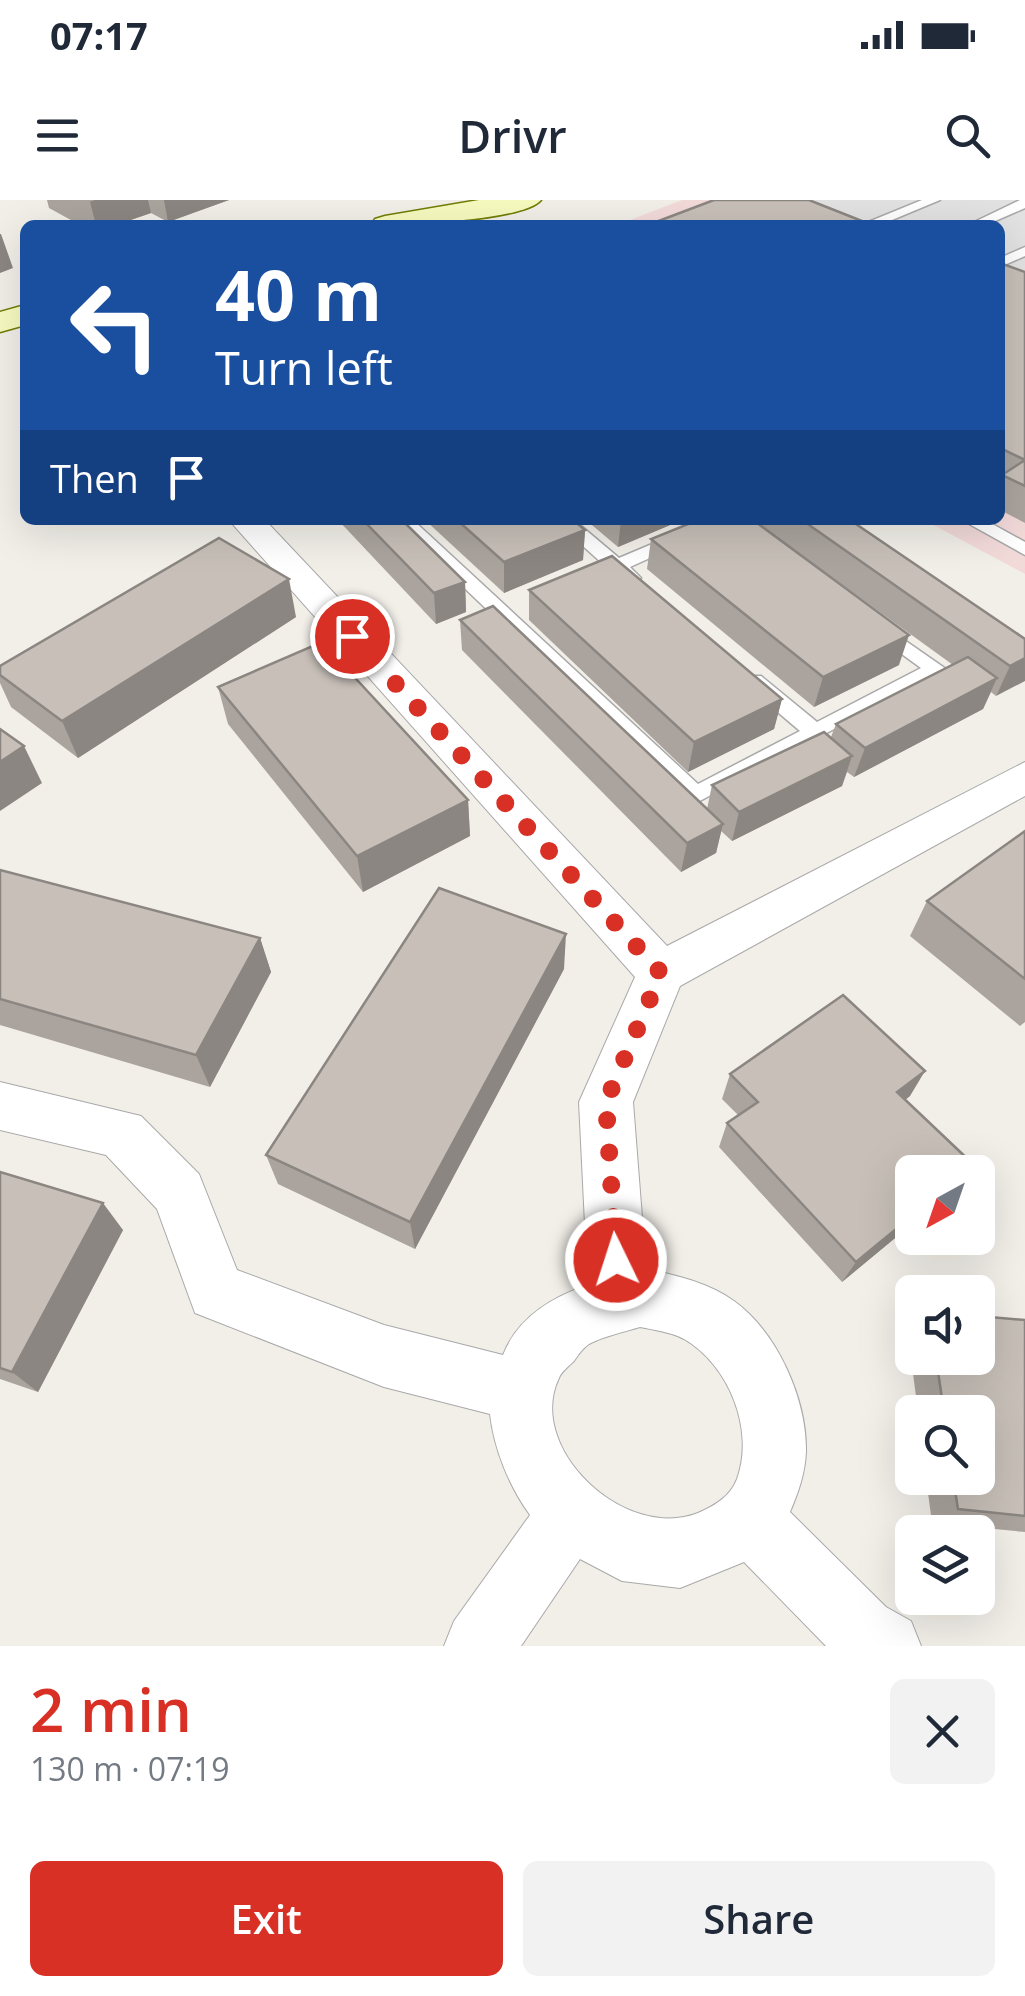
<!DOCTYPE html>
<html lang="en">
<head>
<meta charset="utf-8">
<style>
  :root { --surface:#fff; --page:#f2f2f3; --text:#1f2937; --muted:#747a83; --accent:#d93025 }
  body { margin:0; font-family:"Open Sans",sans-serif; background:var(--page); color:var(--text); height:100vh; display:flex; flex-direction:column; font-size:38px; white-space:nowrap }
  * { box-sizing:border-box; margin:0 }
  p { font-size:32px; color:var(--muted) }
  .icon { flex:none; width:55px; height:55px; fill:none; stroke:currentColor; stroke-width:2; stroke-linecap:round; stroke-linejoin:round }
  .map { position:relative; height:1446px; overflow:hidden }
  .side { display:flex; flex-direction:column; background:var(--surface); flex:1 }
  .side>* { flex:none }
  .hud { position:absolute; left:20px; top:20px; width:985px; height:305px; border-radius:15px; box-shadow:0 10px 40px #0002; background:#1a4fa0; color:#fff; overflow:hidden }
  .needle { width:65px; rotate:220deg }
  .tools { position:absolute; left:895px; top:955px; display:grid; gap:20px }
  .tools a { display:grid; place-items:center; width:100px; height:100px; border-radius:15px; background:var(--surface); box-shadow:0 10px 40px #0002; font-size:50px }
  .pin { position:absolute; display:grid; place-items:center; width:85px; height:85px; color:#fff; margin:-42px; border:5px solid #fff; border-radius:50%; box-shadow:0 2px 10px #0007 }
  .me { position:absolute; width:110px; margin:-55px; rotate:356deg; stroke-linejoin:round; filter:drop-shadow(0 0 8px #0008) }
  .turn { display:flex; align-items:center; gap:35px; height:210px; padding:0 30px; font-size:45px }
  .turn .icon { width:130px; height:130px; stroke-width:2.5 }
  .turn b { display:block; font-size:70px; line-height:85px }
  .then { display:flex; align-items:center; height:95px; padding:0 30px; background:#0003; gap:20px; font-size:38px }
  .round { display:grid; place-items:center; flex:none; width:105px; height:105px; border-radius:15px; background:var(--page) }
  .headline { display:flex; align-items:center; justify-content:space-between; height:170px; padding:0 30px }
  h1 { font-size:60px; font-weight:600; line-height:75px; color:var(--accent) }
  .cta { display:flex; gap:20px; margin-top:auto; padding:20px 30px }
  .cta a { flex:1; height:115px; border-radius:15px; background:var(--accent); color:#fff; font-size:40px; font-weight:600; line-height:115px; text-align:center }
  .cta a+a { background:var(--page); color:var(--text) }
  .status { display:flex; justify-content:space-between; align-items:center; height:70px; padding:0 50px; background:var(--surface); direction:ltr }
  .status svg { height:28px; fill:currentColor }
  header { display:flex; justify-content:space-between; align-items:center; height:130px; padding:0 30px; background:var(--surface); font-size:45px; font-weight:600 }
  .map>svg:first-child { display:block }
  .commercial { fill:#f2dad9 }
  .parking { fill:#e2e2e2 }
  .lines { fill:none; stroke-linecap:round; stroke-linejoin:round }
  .service-casing { stroke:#a9a9a9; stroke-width:3 }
  .minor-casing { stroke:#a9a9a9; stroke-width:2 }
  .secondary-casing { stroke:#707d05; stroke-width:3 }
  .service { fill:#fff; fill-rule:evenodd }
  .minor { fill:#fff; fill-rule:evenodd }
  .secondary { fill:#f7fabf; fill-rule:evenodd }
  .wall { fill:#aba49e }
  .shaded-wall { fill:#8b8681 }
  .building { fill:#c7bfb8; stroke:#8b8681; stroke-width:2.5 }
  .route { stroke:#d93025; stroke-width:18; stroke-dasharray:0 32.4 }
</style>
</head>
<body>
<div class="status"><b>07:17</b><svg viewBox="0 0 49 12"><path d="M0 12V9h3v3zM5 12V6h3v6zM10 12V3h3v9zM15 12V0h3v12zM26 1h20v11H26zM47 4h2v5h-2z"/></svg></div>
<header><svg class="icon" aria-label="menu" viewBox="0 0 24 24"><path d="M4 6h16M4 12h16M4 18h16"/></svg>Drivr<svg class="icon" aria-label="search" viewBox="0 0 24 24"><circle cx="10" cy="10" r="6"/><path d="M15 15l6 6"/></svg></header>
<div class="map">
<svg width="1025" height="1446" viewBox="0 0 1025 1446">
  <rect width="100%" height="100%" fill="#f2efe9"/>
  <polygon class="commercial" points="682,0 1025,0 1025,374 924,320 1000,320 1000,25 617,25"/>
  <polygon class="parking" points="713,0 1025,0 1025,101 1000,90 1000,25 660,25"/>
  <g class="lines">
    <g class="service-casing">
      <g id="service">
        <polygon points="922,0 940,0 880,25 861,25"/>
        <polygon points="1020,0 1025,0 1025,8 986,25 968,25"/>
        <polygon points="1025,47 1025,56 1000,67 1000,58"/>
        <polygon points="393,320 413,320 698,584 800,531 747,486 744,481 747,476 761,476 817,522 921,468 870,431 867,427 877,421 946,469 696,603 688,601"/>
        <polygon points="554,320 574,320 619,358 709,320 734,320 630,367 641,378 631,384 615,374 598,375 595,371 604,365"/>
        <polygon points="962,320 985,320 1025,342 1025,355"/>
      </g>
    </g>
    <g class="minor-casing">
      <path id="minor" d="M229 320H265L667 746 1025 562V596L680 786 633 902 646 1069C676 1075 709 1083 734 1101 777 1132 807 1199 806 1252 805 1274 798 1293 790 1312L886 1407 911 1421 921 1446H826L744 1362 680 1388 622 1381 580 1359 521 1446H444L454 1421 530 1315C509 1286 494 1249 490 1214L384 1187 195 1113 157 1009 106 955 0 930V882L141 916 199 974 237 1070 384 1125 503 1155C518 1117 552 1097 588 1085L579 902 635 777ZM640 1127C654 1130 671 1132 684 1139 729 1165 755 1230 737 1279 730 1297 714 1306 698 1313 625 1342 525 1248 559 1178 561 1172 569 1166 574 1161 578 1155 583 1148 589 1144 604 1136 624 1132 640 1127Z"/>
    </g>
    <g class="secondary-casing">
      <g id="secondary">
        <path d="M479 0H541C524 21 401 25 371 25L375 19 385 16Z"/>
        <polygon points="25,105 25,125 0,132 0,112"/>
      </g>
    </g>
    <use href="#service" class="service"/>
    <use href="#minor" class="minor"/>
    <use href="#secondary" class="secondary"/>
  </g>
  <g class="wall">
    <polygon points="47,0 229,0 168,22 151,13 116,25 80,25 49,8"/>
    <polygon points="1000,63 1025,72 1025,323 1000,310"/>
    <polygon points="338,320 402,320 465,382 466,412 436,424"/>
    <polygon points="425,320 573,320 585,330 583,360 504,393"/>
    <polygon points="586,320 682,320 618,347"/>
    <polygon points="761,320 850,320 1025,439 996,496 991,492 983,509 854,577 847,572 842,586 732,641 721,631 716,653 681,672 462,450 460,420 707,609 712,585 831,537 836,524 953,465 760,325"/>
    <polygon points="651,339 899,465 814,507 647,369"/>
    <polygon points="529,390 782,499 774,529 688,572 529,420"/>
    <polygon points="296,417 78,558 11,507 0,483 0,466"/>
    <polygon points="218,487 468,600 470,636 363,692 228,524"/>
    <polygon points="1025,631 1025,822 1020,826 910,736 927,701"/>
    <polygon points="0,670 260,738 271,772 210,887 0,825"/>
    <polygon points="564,769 415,1049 278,984 266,955"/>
    <polygon points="730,874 910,896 905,900 912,1024 842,1082 719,947 727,923 738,915 722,899"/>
    <polygon points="0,972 123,1030 38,1192 0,1179"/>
    <polygon points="1025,1120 1025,1332 932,1323 926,1278 978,1278 978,1212 918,1212 908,1135 912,1130 912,1158 978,1158"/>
  </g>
  <g class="shaded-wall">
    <polygon points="95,0 148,0 151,13 116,25 96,25 90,2"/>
    <polygon points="164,0 229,0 168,22"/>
    <polygon points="0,34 1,34 13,68 0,73"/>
    <polygon points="621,320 682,320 618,347"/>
    <polygon points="585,330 583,360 504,393 504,362"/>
    <polygon points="289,379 296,417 78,558 62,521"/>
    <polygon points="465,382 466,412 436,424 434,393"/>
    <polygon points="909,435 899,465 814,507 823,477"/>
    <polygon points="1025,458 1025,481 996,496 1010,466"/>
    <polygon points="997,478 983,509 854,577 865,548"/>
    <polygon points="782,499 774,529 688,572 694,542"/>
    <polygon points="24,546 42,583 0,611 0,562"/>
    <polygon points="852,556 842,586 732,641 739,612"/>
    <polygon points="468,600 470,636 363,692 357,656"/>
    <polygon points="723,624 716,653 681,672 687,643"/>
    <polygon points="566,734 564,769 415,1049 410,1022"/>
    <polygon points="260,738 271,772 210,887 196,855"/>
    <polygon points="925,871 910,896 882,917 897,892"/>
    <polygon points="103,1003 123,1030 38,1192 12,1172"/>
    <polygon points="912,1016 912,1024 842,1082 856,1062"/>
  </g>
  <g class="building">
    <polygon points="714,0 809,0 872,25 648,25"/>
    <polygon points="1000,63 1025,72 1025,260 1000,248"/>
    <polygon points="1025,260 1025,286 1002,275"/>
    <polygon points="363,320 402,320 465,382 434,393"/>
    <polygon points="457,320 573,320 585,330 504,362"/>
    <polygon points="698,320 753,320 909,435 823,477 651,339"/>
    <polygon points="802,320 850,320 1025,439 1025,458 1010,466"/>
    <polygon points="219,338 289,379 62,521 0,475 0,466"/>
    <polygon points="612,356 782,499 694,542 529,390"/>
    <polygon points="493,406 723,624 687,643 460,420"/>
    <polygon points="322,442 468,600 357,656 218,487"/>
    <polygon points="968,457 997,478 865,548 836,524"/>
    <polygon points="0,529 24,546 0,562"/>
    <polygon points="824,532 852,556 739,612 712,585"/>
    <polygon points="1025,631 1025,779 927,701"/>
    <polygon points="0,670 260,738 196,855 0,799"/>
    <polygon points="439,688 566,734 410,1022 266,955"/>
    <polygon points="843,795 925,871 897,892 974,965 965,972 912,972 912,1016 856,1062 727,923 758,902 730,874"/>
    <polygon points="0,972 103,1003 12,1172 0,1168"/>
    <polygon points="978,1116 1025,1120 1025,1316 958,1309 953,1278 978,1278 978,1212 944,1212 936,1158 978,1158"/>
  </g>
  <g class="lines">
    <polyline class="route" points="352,436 661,773 606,902 616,1060"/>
  </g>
</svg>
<div class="tools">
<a><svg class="needle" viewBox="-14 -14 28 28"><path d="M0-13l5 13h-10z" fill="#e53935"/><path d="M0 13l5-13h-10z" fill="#747a83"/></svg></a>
<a><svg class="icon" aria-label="sound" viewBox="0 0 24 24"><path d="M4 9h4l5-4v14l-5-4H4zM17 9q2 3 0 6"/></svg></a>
<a><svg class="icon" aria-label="search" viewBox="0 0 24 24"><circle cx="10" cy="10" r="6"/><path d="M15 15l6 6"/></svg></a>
<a><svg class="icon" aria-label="layers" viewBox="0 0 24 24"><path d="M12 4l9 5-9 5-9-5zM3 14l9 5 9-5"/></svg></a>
</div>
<div class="pin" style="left:352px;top:436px;background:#d93025"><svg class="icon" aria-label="arrive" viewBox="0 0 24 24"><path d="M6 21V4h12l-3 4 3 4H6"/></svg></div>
<svg class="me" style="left:616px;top:1060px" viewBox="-20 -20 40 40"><circle r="17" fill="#d93025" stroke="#fff" stroke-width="3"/><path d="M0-11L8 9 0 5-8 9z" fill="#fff"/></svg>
<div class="hud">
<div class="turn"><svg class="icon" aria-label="left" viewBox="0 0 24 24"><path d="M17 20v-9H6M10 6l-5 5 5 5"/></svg><div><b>40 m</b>Turn left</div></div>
<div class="then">Then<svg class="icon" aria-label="arrive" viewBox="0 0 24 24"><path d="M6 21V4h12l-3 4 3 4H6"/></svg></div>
</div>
</div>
<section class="side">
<div class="headline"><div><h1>2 min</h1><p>130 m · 07:19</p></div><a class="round"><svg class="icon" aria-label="close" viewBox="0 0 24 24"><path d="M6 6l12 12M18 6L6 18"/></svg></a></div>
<div class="cta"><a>Exit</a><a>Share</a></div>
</section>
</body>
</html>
